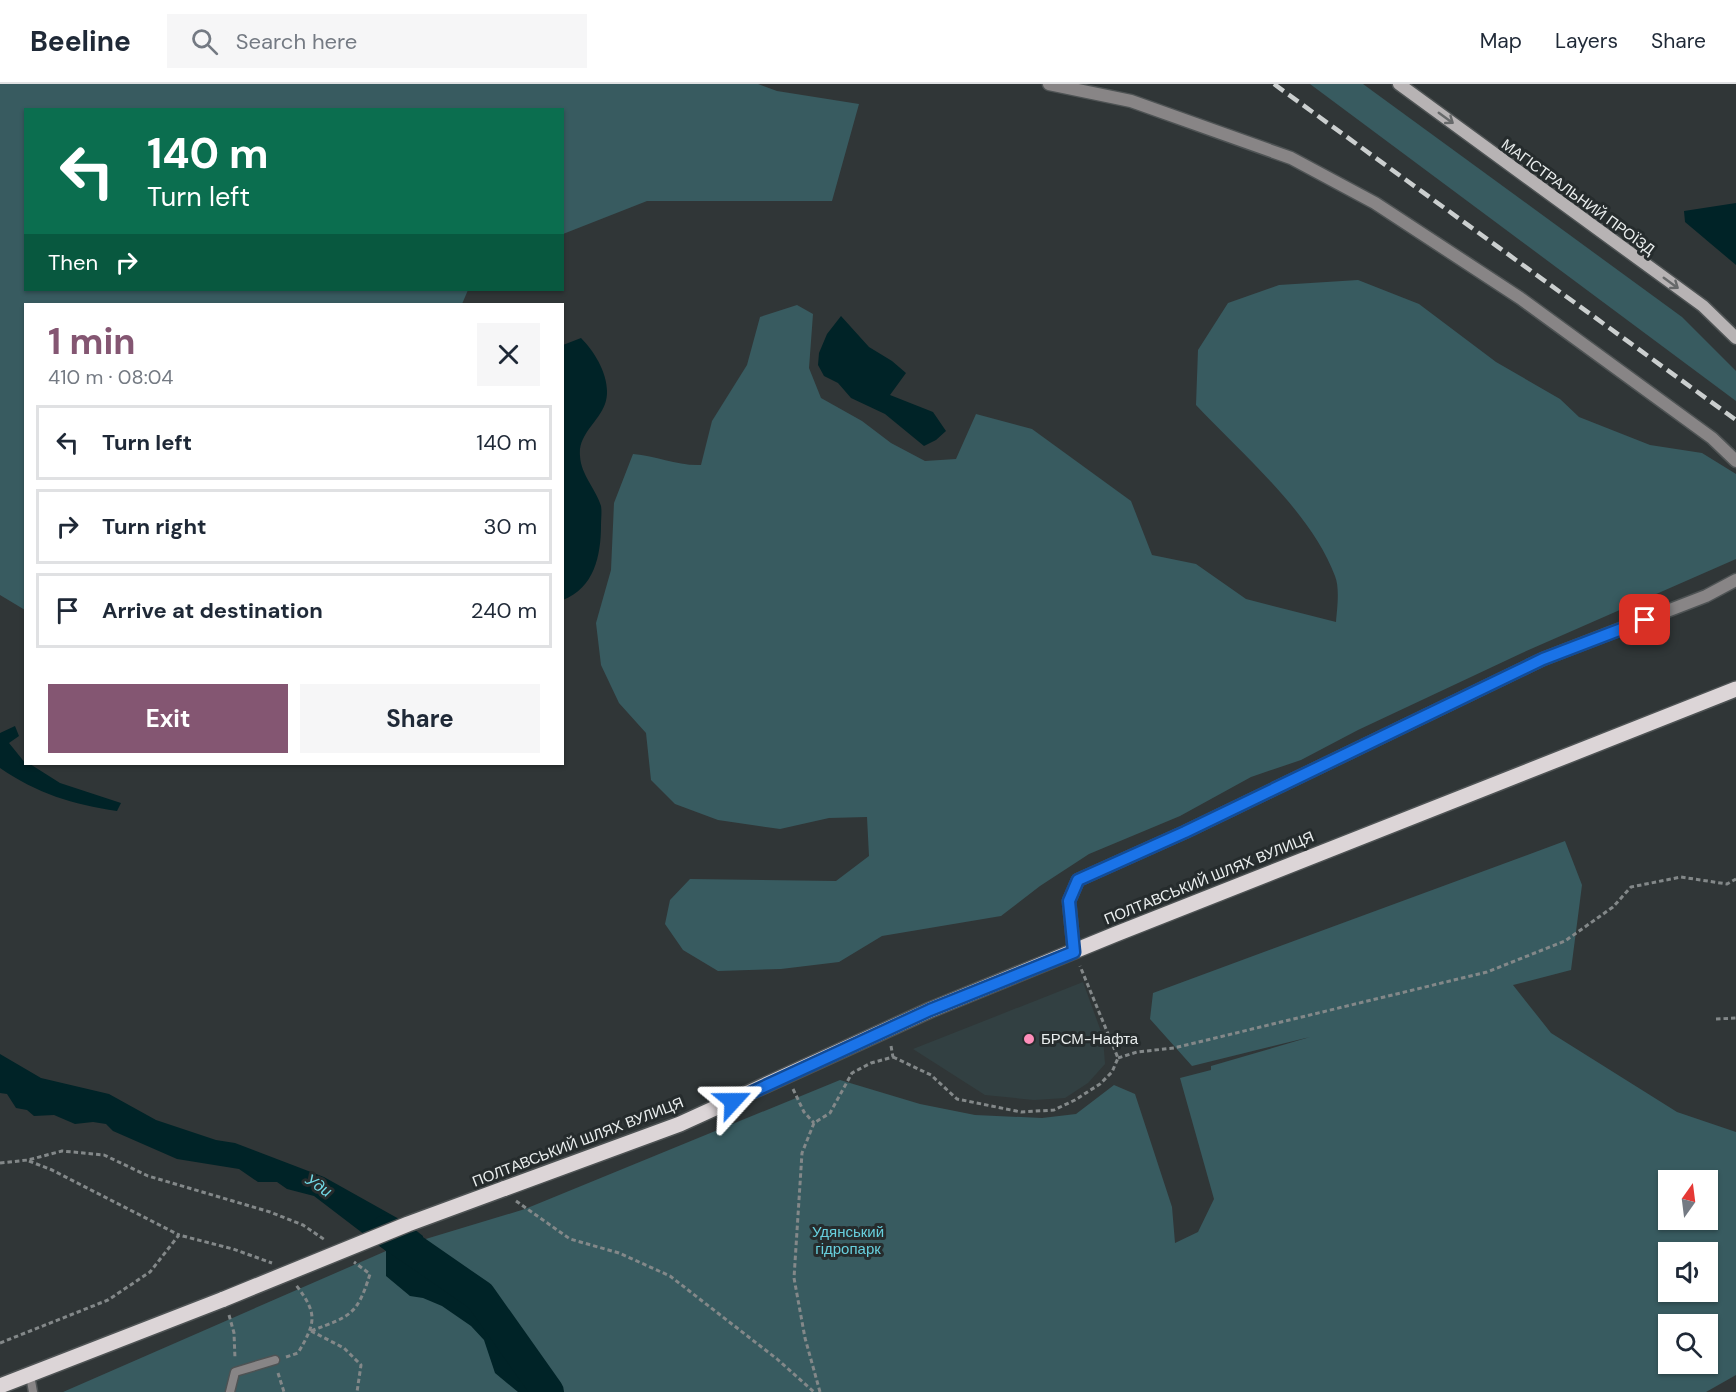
<!DOCTYPE html>
<html lang="en">
<head>
<meta charset="utf-8">
<style>
  :root { --surface:#fff; --page:#f6f6f7; --text:#1f2937; --muted:#747a83; --line:#e0e1e3; --accent:#845672 }
  body { margin:0; font-family:"DM Sans",sans-serif; background:var(--page); color:var(--text); height:100vh; display:flex; flex-direction:column; font-size:22px; white-space:nowrap }
  * { box-sizing:border-box; margin:0 }
  p { font-size:20px; color:var(--muted) }
  .icon { flex:none; width:33px; height:33px; fill:none; stroke:currentColor; stroke-width:2; stroke-linecap:round; stroke-linejoin:round }
  .map { position:relative; flex:1; overflow:hidden }
  .sheet { position:absolute; left:24px; top:219px; width:540px; height:462px; display:flex; flex-direction:column; background:var(--surface); border-radius:0px; box-shadow:0 2px 4px #0004 }
  .sheet>* { flex:none }
  .banner { position:absolute; left:24px; top:24px; width:540px; height:183px; border-radius:0px; box-shadow:0 2px 4px #0004; background:#0b6e4f; color:#fff; overflow:hidden }
  .needle { width:39px; rotate:14deg }
  .fabs { position:absolute; left:1658px; top:1086px; display:grid; gap:12px }
  .fabs a { display:grid; place-items:center; width:60px; height:60px; border-radius:0px; background:var(--surface); box-shadow:0 2px 4px #0004; font-size:30px }
  .pin { position:absolute; display:grid; place-items:center; width:51px; height:51px; color:#fff; margin:-26px; border-radius:12px; box-shadow:0 3px 9px #0006 }
  .me { position:absolute; width:66px; margin:-33px; rotate:66deg; stroke-linejoin:round; filter:drop-shadow(0 0 4px #0008) }
  .turn { display:flex; align-items:center; gap:21px; height:126px; padding:0 24px; font-size:27px }
  .turn .icon { width:78px; height:78px; stroke-width:2.5 }
  .turn b { display:block; font-size:42px; line-height:51px }
  .then { display:flex; align-items:center; height:57px; padding:0 24px; background:#0003; gap:12px; font-size:22px }
  .round { display:grid; place-items:center; flex:none; width:63px; height:63px; border-radius:0px; background:var(--page) }
  .summary { display:flex; align-items:center; justify-content:space-between; height:102px; padding:0 24px }
  h1 { font-size:36px; font-weight:700; line-height:45px; color:var(--accent) }
  .action { display:flex; gap:12px; margin-top:auto; padding:12px 24px }
  .action a { flex:1; height:69px; border-radius:0px; background:var(--accent); color:#fff; font-size:24px; font-weight:700; line-height:69px; text-align:center }
  .action a+a { background:var(--page); color:var(--text) }
  ul { padding:0; list-style:none }
  li { display:flex; align-items:center; gap:18px; height:75px; margin:0 12px 9px; padding:0 12px; border:3px solid var(--line); border-radius:0px }
  li div { flex:1 }
  li b { display:block; font-size:22px }
  li em { font-style:normal }
  header { display:flex; align-items:center; gap:36px; box-sizing:border-box; height:84px; padding:0 30px; background:var(--surface); border-bottom:2px solid var(--line) }
  header strong { font-size:28px }
  nav { display:flex; gap:33px; margin-inline-start:auto; font-size:21px }
  .search { width:420px; height:54px; background:var(--page); display:flex; align-items:center; gap:15px; box-sizing:border-box; padding:0 21px; border-radius:0px; color:var(--muted); font-size:22px }
  .map>svg:first-child { display:block }
  .built { fill:#324042 }
  .green { fill:#385b60; fill-rule:evenodd }
  .water { fill:#002327 }
  .lines { fill:none; stroke-linecap:round; stroke-linejoin:round }
  .river { stroke:#002327; stroke-width:32 }
  .service-casing { stroke:#4e5354; stroke-width:11 }
  .minor-casing { stroke:#4e5354; stroke-width:15 }
  .secondary-casing { stroke:#4e5354; stroke-width:15 }
  .primary-casing { stroke:#4e5354; stroke-width:18 }
  .path { stroke:#838889; stroke-width:3; stroke-dasharray:4.5 3; stroke-linecap:butt }
  .service { stroke:#888586; stroke-width:8 }
  .minor { stroke:#888586; stroke-width:12 }
  .secondary { stroke:#b7b3b4; stroke-width:12 }
  .primary { stroke:#dcd5d7; stroke-width:15 }
  .rail { stroke:#cbcfcf; stroke-width:4.5; stroke-dasharray:12 6; stroke-linecap:butt }
  .primary-bridge-casing { stroke:#4e5354; stroke-width:18; stroke-linecap:butt }
  .primary-bridge { stroke:#dcd5d7; stroke-width:15 }
  .oneway { stroke:#67696a }
  .route-casing { stroke:#114b97; stroke-width:15 }
  .route { stroke:#1a73e8; stroke-width:10 }
  .poi-dot { fill:#ff8eba; stroke:#262c2d; stroke-width:2 }
  .labels { text-anchor:middle; stroke-width:6; stroke-linejoin:round; paint-order:stroke }
  .street-label { font-size:15px; fill:#eaeeee; stroke:#262c2d }
  .poi-label { font-size:15px; fill:#eaeeee; stroke:#262c2d; text-anchor:start }
  .park-label { font-size:15px; fill:#68d0de; stroke:#262c2d }
  .water-label { font-size:16px; font-style:italic; fill:#73dbe8; stroke:#262c2d }
</style>
</head>
<body>
<header>
<strong>Beeline</strong>
<div class="search"><svg class="icon" aria-label="search" viewBox="0 0 24 24"><circle cx="10" cy="10" r="6"/><path d="M15 15l6 6"/></svg>Search here</div>
<nav><a>Map</a><a>Layers</a><a>Share</a></nav>
</header>
<div class="map">
<svg width="1736" height="1308" viewBox="0 0 1736 1308">
  <rect width="100%" height="100%" fill="#303637"/>
  <polygon class="built" points="1083,898 1103,953 1105,980 1088,999 1065,1014 1034,1016 985,1011 913,965"/>
  <g class="green">
    <polygon points="0,0 758,0 777,7 859,20 832,117 647,117 563,150 562,26 26,26 26,206 468,206 462,220 26,220 25,526 0,511"/>
    <polygon points="1310,0 1363,0 1682,233 1736,287 1736,317"/>
    <path d="M1358 196 1419 220 1496 278 1560 315 1579 333 1650 361 1702 369 1736 390V475L1522 569 1358 646 1301 676 1251 693 1180 732 1089 770 1040 802 1001 832 882 852 839 878 781 885 718 887 683 866 665 840 670 816 690 795 836 797 869 772 867 733 829 734 780 745 718 736 675 720 651 696 646 649 619 619 601 581 596 539 611 486 614 419 633 370C657 372 677 382 701 381L712 337 747 281 760 233 797 221 813 230 809 284 821 314 862 337 891 359 925 377 956 375 976 330 1032 345 1131 417 1152 471 1196 480 1246 515 1336 538C1337 526 1340 504 1335 492 1311 428 1243 371 1196 321L1198 266 1228 219 1279 201Z"/>
    <path d="M1565 757 1582 801 1571 886 1513 901 1551 949 1677 1028 1736 1048V1291L1706 1308H63L386 1167 525 1125 840 996 920 1020 975 1031 1042 1034 1076 1030 1114 1001 1135 1010 1172 1123 1175 1159 1198 1148 1214 1115 1180 994 1211 986V982L1310 953 1192 982 1150 935 1153 909ZM1668 1096H1707V1136H1668ZM1668 1168H1707V1208H1668ZM1668 1240H1707V1280H1668Z"/>
  </g>
  <g class="water">
    <polygon points="1736,119 1736,181 1685,138 1684,127"/>
    <polygon points="841,232 869,263 892,277 906,289 890,311 933,328 946,347 936,356 924,362 885,330 851,314 838,299 824,292 818,281 819,269 827,250"/>
    <path d="M581 254C596 269 613 297 605 320 598 339 578 350 580 372 581 391 596 405 601 422 602 428 601 435 601 441 601 472 594 504 563 516V261Z"/>
    <path d="M15 642 19 652 9 659 26 680H30L60 699 121 719 117 727C72 720 38 710 0 684V649Z"/>
    <path d="M0 970 41 994 109 1010 156 1036 216 1056 235 1059 324 1093 408 1140 423 1152 420 1181 433 1190 436 1184C450 1186 457 1193 466 1204V1211L483 1222 506 1245 529 1273 536 1287 564 1308H518L495 1289 484 1256 471 1242 442 1222 423 1214 410 1212 386 1192V1167L314 1112 287 1105 277 1098H258L239 1085 177 1075 113 1047 106 1040 93 1038 75 1040 54 1031 34 1032 27 1026 16 1024 7 1010 0 1009Z"/>
  </g>
  <g class="lines">
    <polyline class="river" points="386,1147 480,1212 548,1308"/>
    <g class="service-casing">
      <g id="service">
        <polyline points="30,1291 33,1308"/>
        <polyline points="230,1308 235,1288 275,1276"/>
      </g>
    </g>
    <g class="minor-casing">
      <g id="minor">
        <polyline points="1049,0 1131,17 1291,74 1375,119 1520,214 1712,354 1736,377"/>
        <polyline points="1074,868 1069,817 1078,796 1185,748 1543,575 1706,512 1736,496"/>
      </g>
    </g>
    <g class="secondary-casing">
      <polyline id="secondary" points="1399,0 1703,222 1736,254"/>
    </g>
    <g class="primary-casing">
      <g id="primary">
        <polyline points="503,1105 680,1040 930,926 1116,850 1736,605"/>
        <polyline points="0,1302 224,1215"/>
      </g>
    </g>
    <g class="path">
      <polyline points="1716,935 1736,934"/>
      <polyline points="893,973 931,991 957,1015 1021,1028 1054,1026 1075,1016 1100,1000 1112,988 1118,974 1080,882"/>
      <polyline points="1118,974 1137,968 1174,964 1487,888 1565,857 1613,823 1631,803 1681,793 1727,800 1736,795"/>
      <polyline points="793,1005 804,1028 814,1039"/>
      <polyline points="29,1077 52,1086 179,1151"/>
      <polyline points="0,1079 28,1076 62,1067 104,1071 148,1092 270,1128 303,1141 325,1156"/>
      <polyline points="516,1117 570,1155 619,1169 670,1192 777,1275 814,1308"/>
      <polyline points="229,1231 234,1249 235,1275"/>
      <path d="M311 1247C350 1232 357 1232 370 1190L354 1178"/>
      <polyline points="311,1247 344,1264 361,1281 357,1308"/>
      <polyline points="0,1259 108,1216 150,1188 179,1151 233,1165 272,1179"/>
      <path d="M286 1273 298 1269C316 1238 318 1230 296 1201"/>
      <polyline points="278,1289 284,1308"/>
      <polyline points="820,1308 805,1254 794,1194 802,1069 814,1039 830,1029 852,989 871,979 893,973 891,962"/>
    </g>
    <use href="#service" class="service"/>
    <use href="#minor" class="minor"/>
    <use href="#secondary" class="secondary"/>
    <use href="#primary" class="primary"/>
    <polyline class="rail" points="1274,0 1736,336"/>
    <g class="primary-bridge-casing">
      <polyline id="primary-bridge" points="224,1215 408,1140 503,1105"/>
    </g>
    <use href="#primary-bridge" class="primary-bridge"/>
  </g>
  <defs><path id="oneway-shaft" d="M-6 0H5M1.5-3L5.5 0L1.5 3" fill="none" stroke-width="1.6" stroke-linecap="round" stroke-linejoin="round" transform="scale(1.5)"/></defs>
  <g class="oneway">
    <use href="#oneway-shaft" transform="translate(1446 34) rotate(36)"/>
    <use href="#oneway-shaft" transform="translate(1671 199) rotate(36)"/>
  </g>
  <g class="lines">
    <g class="route-casing">
      <polyline id="route" points="733,1017 930,926 1074,868 1069,817 1078,796 1185,748 1543,575 1645,536"/>
    </g>
    <use href="#route" class="route"/>
  </g>
  <circle class="poi-dot" cx="1029" cy="955" r="6"/>
  <g class="labels">
    <g class="street-label">
      <text transform="translate(1578 113) rotate(36)" y="5">МАГІСТРАЛЬНИЙ ПРОЇЗД</text>
      <text transform="translate(1209 794) rotate(-22)" y="5">ПОЛТАВСЬКИЙ ШЛЯХ ВУЛИЦЯ</text>
      <text transform="translate(578 1058) rotate(-21)" y="5">ПОЛТАВСЬКИЙ ШЛЯХ ВУЛИЦЯ</text>
    </g>
    <g class="poi-label">
      <text x="1041" y="960">БРСМ-Нафта</text>
    </g>
    <g class="park-label">
      <text x="848" y="1153">Удянський<tspan x="848" dy="17">гідропарк</tspan></text>
    </g>
    <g class="water-label">
      <text transform="translate(319 1101) rotate(34)" y="6">Уди</text>
    </g>
  </g>
</svg>
<div class="fabs">
<a><svg class="needle" viewBox="-14 -14 28 28"><path d="M0-13l5 13h-10z" fill="#e53935"/><path d="M0 13l5-13h-10z" fill="#747a83"/></svg></a>
<a><svg class="icon" aria-label="sound" viewBox="0 0 24 24"><path d="M4 9h4l5-4v14l-5-4H4zM17 9q2 3 0 6"/></svg></a>
<a><svg class="icon" aria-label="search" viewBox="0 0 24 24"><circle cx="10" cy="10" r="6"/><path d="M15 15l6 6"/></svg></a>
</div>
<div class="pin" style="left:1645px;top:536px;background:#d93025"><svg class="icon" aria-label="arrive" viewBox="0 0 24 24"><path d="M6 21V4h12l-3 4 3 4H6"/></svg></div>
<svg class="me" style="left:733px;top:1017px" viewBox="-20 -20 40 40"><path d="M0-17L14 15 0 8-14 15z" fill="#1a73e8" stroke="#fff" stroke-width="4"/></svg>
<div class="banner">
<div class="turn"><svg class="icon" aria-label="left" viewBox="0 0 24 24"><path d="M17 20v-9H6M10 6l-5 5 5 5"/></svg><div><b>140 m</b>Turn left</div></div>
<div class="then">Then<svg class="icon" aria-label="right" viewBox="0 0 24 24"><path d="M7 20v-9h11M14 6l5 5-5 5"/></svg></div>
</div>
<section class="sheet">
<div class="summary"><div><h1>1 min</h1><p>410 m · 08:04</p></div><a class="round"><svg class="icon" aria-label="close" viewBox="0 0 24 24"><path d="M6 6l12 12M18 6L6 18"/></svg></a></div>
<ul>
<li><svg class="icon" aria-label="left" viewBox="0 0 24 24"><path d="M17 20v-9H6M10 6l-5 5 5 5"/></svg><div><b>Turn left</b></div><em>140 m</em></li>
<li><svg class="icon" aria-label="right" viewBox="0 0 24 24"><path d="M7 20v-9h11M14 6l5 5-5 5"/></svg><div><b>Turn right</b></div><em>30 m</em></li>
<li><svg class="icon" aria-label="arrive" viewBox="0 0 24 24"><path d="M6 21V4h12l-3 4 3 4H6"/></svg><div><b>Arrive at destination</b></div><em>240 m</em></li>
</ul>
<div class="action"><a>Exit</a><a>Share</a></div>
</section>
</div>
</body>
</html>
